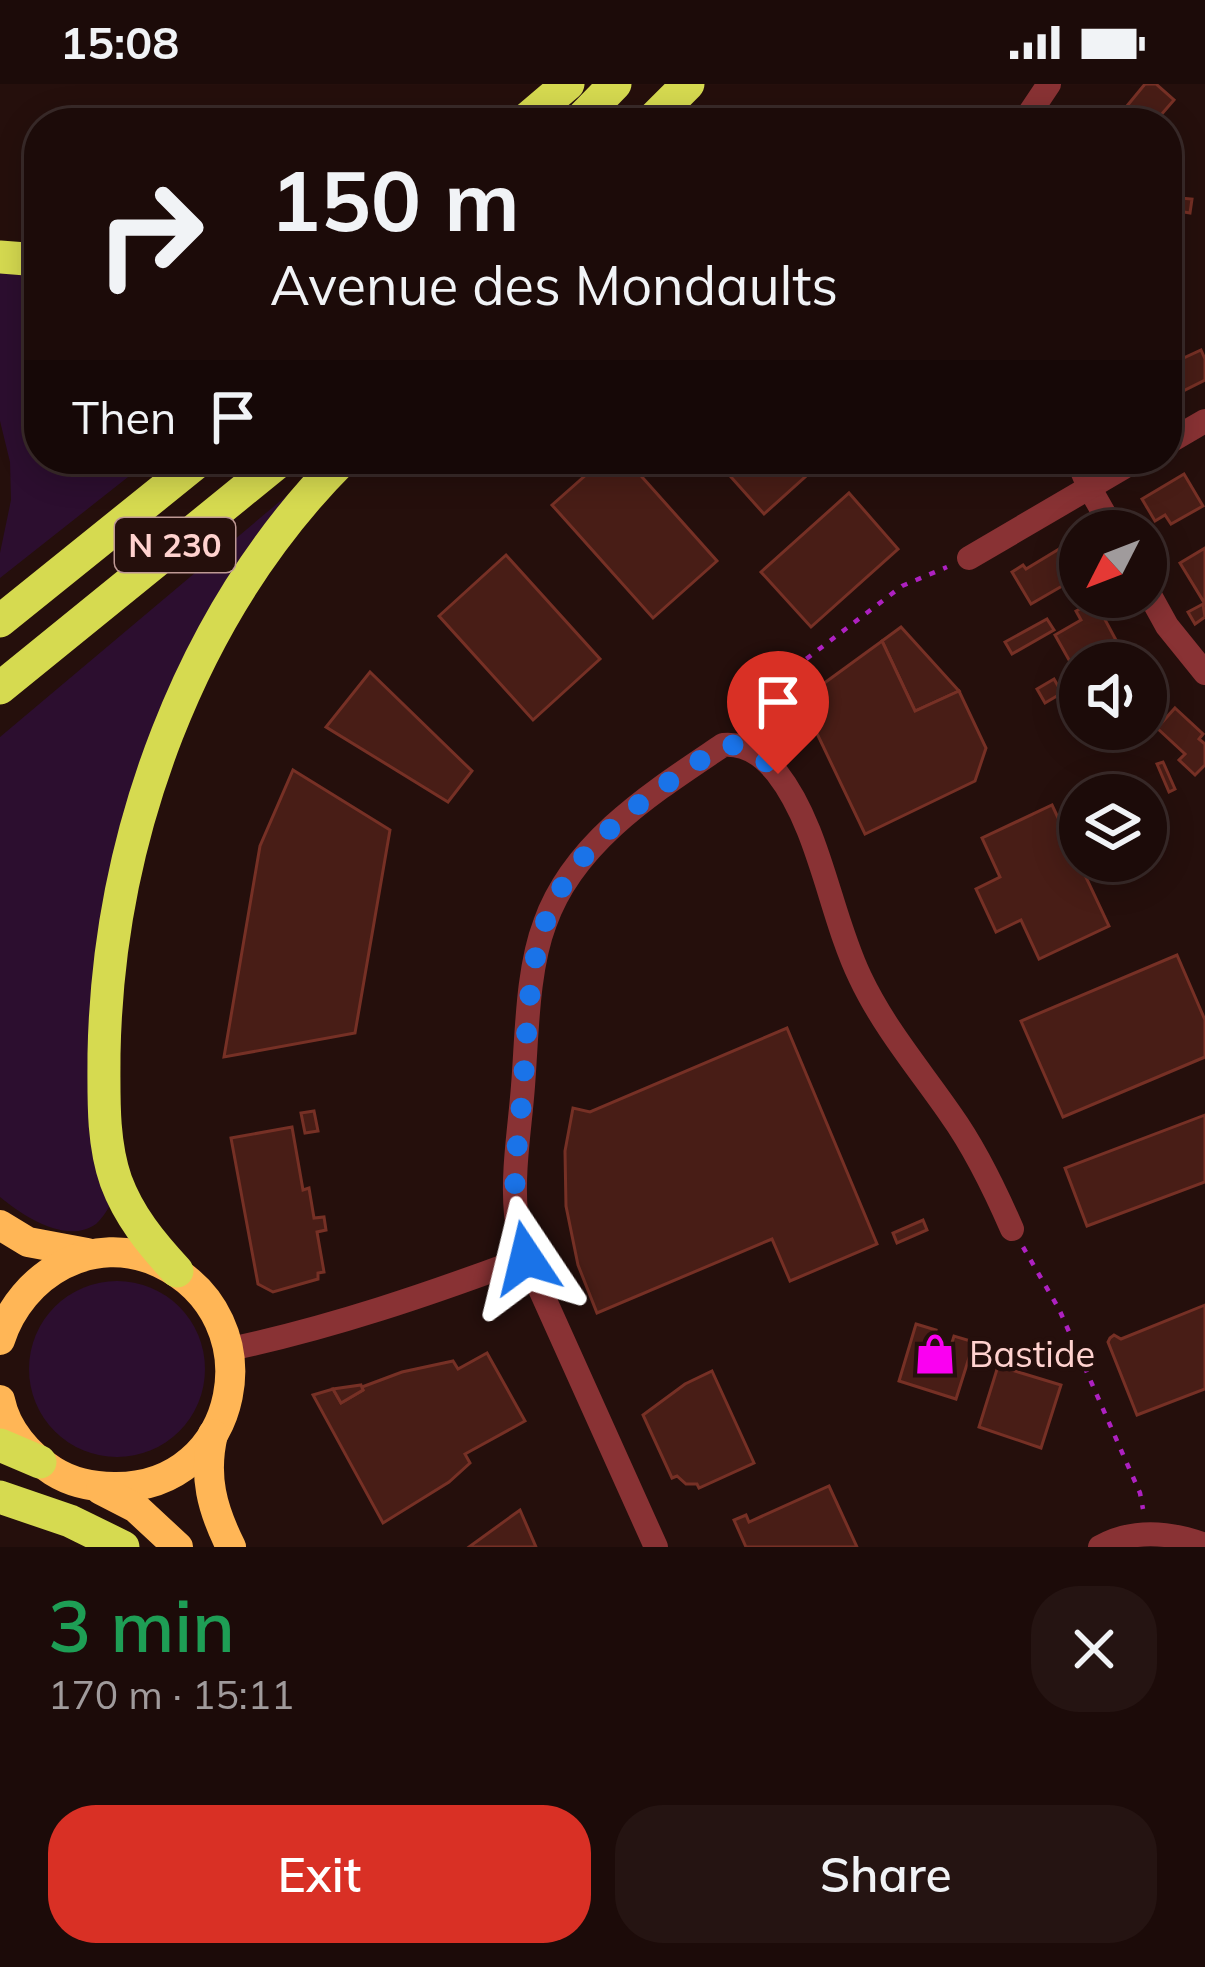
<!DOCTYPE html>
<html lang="en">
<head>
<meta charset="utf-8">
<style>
  :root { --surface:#1c0b09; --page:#251412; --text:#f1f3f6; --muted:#a09b9c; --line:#3a2b2a; --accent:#d93025 }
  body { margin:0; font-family:Mulish,sans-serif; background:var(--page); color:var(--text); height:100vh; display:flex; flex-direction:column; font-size:45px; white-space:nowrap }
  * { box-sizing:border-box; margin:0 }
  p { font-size:39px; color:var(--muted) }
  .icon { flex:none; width:66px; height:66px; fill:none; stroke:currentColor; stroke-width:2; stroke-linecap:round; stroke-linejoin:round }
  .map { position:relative; height:1463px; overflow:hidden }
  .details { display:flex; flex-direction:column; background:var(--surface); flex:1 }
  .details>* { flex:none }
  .top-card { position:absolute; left:24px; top:24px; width:1158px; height:366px; border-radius:48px; box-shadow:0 6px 30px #0003,0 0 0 3px var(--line); background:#1c0b09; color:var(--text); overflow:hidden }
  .needle { width:78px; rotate:228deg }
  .fabs { position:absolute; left:1059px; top:426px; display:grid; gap:24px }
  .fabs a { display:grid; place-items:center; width:108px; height:108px; border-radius:50%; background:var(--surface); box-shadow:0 6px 30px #0003,0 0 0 3px var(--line); font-size:60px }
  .pin { position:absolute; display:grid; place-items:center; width:102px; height:102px; color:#fff; margin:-123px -51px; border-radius:50% 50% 50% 0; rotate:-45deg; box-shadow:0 0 12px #0007 }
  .pin .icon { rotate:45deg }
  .me { position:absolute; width:132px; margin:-66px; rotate:350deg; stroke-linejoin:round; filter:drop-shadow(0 0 9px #0008) }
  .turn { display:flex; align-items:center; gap:42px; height:252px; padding:0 48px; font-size:54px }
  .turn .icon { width:156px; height:156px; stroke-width:2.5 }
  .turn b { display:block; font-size:84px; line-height:102px }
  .then { display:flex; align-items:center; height:114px; padding:0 48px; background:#0003; gap:24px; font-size:45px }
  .round { display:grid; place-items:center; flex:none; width:126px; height:126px; border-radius:48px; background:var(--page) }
  .overview { display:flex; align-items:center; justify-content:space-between; height:204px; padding:0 48px }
  h1 { font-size:72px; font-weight:600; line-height:90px; color:#1e9e55 }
  .action { display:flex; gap:24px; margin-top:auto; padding:24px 48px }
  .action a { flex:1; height:138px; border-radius:48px; background:var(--accent); color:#fff; font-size:48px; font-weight:600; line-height:138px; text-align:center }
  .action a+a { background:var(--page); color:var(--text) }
  .status { display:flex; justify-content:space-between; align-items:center; height:84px; padding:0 60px; background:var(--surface); direction:ltr }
  .status svg { height:33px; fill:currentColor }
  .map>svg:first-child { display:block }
  .green { fill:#2c0e2f }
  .building { fill:#481d16; stroke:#763025; stroke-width:3 }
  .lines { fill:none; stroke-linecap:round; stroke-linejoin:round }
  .path { stroke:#ae21c1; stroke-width:4.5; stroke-dasharray:6 9; stroke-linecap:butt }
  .minor { stroke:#893234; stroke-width:24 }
  .primary { stroke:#ffb656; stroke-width:30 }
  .trunk { stroke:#d6da50; stroke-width:33 }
  .route { stroke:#1a73e8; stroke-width:21; stroke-dasharray:0 37.8 }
  .labels { text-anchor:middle; stroke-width:9; stroke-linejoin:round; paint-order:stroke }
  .shield { fill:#250f0c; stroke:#be9894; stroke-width:3 }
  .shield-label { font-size:33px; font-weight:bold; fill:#ffd2cf }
  .poi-label { font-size:36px; fill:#ffd2cf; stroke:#250f0c; text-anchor:start }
</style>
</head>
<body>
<div class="status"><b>15:08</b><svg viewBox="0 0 49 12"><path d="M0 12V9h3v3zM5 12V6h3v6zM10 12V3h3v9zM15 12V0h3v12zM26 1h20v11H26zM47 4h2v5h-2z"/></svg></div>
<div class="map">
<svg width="1205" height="1463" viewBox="0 0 1205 1463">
  <rect width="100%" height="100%" fill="#250f0c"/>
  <g class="green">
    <polygon points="0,184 39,188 39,375 136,375 123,386 128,393 0,494 0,469 11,416 10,378 0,337"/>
    <path d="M304 397 132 725 113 1117C108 1124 103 1134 96 1140 67 1161 23 1132 0 1113V653Z"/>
    <circle cx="117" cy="1285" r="88"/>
  </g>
  <g class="building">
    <polygon points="1145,0 1156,0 1174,16 1154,39 1123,39 1117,34"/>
    <polygon points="1180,114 1192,115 1190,129 1178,127"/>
    <polygon points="1201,266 1205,275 1205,296 1167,315 1167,269 1172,267 1177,277"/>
    <polygon points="604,375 626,375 717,477 653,534 552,421"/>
    <polygon points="715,375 825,375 764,430"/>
    <polygon points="1184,390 1203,422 1171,440 1165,431 1155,437 1142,415"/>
    <polygon points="849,409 898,465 811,543 761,488"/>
    <polygon points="1205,464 1205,520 1180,479"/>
    <polygon points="1059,465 1076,494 1031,520 1012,488 1023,481 1026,485"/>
    <polygon points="506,471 600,575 533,636 439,532"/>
    <polygon points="1102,513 1111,528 1103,532 1117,558 1073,583 1055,551 1081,536 1076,527"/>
    <polygon points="1203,520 1205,533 1195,540 1188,528"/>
    <polygon points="1047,535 1054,546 1012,570 1005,558"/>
    <polygon points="901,543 959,607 915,627 882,557"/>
    <polygon points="882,557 915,627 959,607 986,664 975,697 865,750 801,616"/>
    <polygon points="370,588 472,687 448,718 326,643"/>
    <polygon points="1054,595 1062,609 1045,619 1037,605"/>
    <polygon points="749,596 754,603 737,615 731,608"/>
    <polygon points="1175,624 1203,650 1199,655 1205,660 1205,681 1195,691 1179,676 1185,670 1157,644"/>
    <polygon points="1163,678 1175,705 1169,708 1157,680"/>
    <polygon points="293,686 390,746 355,949 224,973 260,762"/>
    <polygon points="1052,721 1109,842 1039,875 1021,836 996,848 976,805 1000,793 982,754"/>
    <polygon points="1177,871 1205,936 1205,973 1063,1033 1021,937"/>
    <polygon points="787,944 877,1160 790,1197 772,1155 597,1229 578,1181 566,1122 565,1067 573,1024 590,1028"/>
    <polygon points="314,1027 318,1047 305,1049 301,1029"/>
    <polygon points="1205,1031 1205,1098 1087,1142 1065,1084"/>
    <polygon points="292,1043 303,1106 309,1104 314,1134 324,1133 326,1146 317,1148 324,1188 318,1189 318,1195 273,1208 258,1200 231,1054"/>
    <polygon points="923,1136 927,1146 897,1159 893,1149"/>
    <polygon points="1205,1221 1205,1305 1137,1331 1108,1258 1110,1254 1114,1251 1121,1255"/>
    <polygon points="916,1240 936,1246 933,1257 951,1262 954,1252 974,1258 956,1315 899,1297"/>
    <polygon points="487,1269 525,1337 465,1370 470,1379 449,1398 383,1439 313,1311 333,1305 341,1319 363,1306 362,1303 402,1288 453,1277 458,1285"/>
    <polygon points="998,1282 1061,1301 1041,1364 979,1343"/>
    <polygon points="712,1287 754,1379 699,1404 697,1400 686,1400 677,1392 672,1394 643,1331 685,1300"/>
    <polygon points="361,1301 363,1306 341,1319 333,1305"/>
    <polygon points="829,1402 857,1463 746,1463 734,1436 746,1431 749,1438"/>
    <polygon points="520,1426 536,1463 469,1463"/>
  </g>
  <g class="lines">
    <g class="path">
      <polyline points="744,637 746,629 759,611 902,502 947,483"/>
      <polyline points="1023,1163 1059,1225 1140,1409 1143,1425"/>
    </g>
    <g class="minor">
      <polyline points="1023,39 1049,0"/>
      <polyline points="1167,359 1205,337"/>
      <polyline points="1077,375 1089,403 1114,447"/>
      <polyline points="969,474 1138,375"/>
      <polyline points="1146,504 1167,542 1205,589"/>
      <path d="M230 1265C330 1244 430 1210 526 1174"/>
      <path d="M656 1463 526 1174C523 1160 517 1144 516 1130 512 1088 520 1043 523 1002 527 951 527 886 545 839 574 757 655 707 723 661 746 659 763 671 777 689 820 744 830 831 860 893 884 944 920 986 951 1031 976 1066 995 1106 1012 1145"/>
      <path d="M1100 1463C1134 1444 1170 1448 1205 1461"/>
    </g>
    <g class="primary">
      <polyline points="0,1141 28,1158 87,1169"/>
      <path d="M0 1256C21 1190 93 1147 160 1179 275 1234 241 1405 114 1403 92 1403 72 1399 53 1387 28 1371 6 1346 0 1316"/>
      <path d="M213 1350C203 1392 212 1425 231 1463"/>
      <polyline points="101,1406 136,1424 178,1463"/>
    </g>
    <g class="trunk">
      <polyline points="522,39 568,0"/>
      <polyline points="577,39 615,0"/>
      <polyline points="649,39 688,0"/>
      <polyline points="0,173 39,176"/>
      <polyline points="0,537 201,375"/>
      <polyline points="0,604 282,375"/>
      <path d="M177 1187C151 1159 129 1132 116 1097 102 1057 104 1012 104 970 108 755 189 529 343 375"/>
      <polyline points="0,1361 40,1378"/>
      <polyline points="0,1413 70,1437 123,1463"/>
    </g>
  </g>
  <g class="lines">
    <path class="route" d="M526 1174C523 1160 517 1144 516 1130 512 1088 520 1043 523 1002 527 953 528 884 545 839 574 757 655 707 723 661 748 659 761 672 778 690"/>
  </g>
  <defs>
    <g id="shop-bare" transform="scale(3.24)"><path d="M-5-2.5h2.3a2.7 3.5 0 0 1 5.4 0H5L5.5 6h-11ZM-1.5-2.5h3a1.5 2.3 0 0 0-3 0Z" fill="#fa00f1" stroke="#250f0c" stroke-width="2.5" paint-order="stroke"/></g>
  </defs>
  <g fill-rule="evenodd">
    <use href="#shop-bare" x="935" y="1270"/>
  </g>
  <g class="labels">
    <rect class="shield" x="115" y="434" width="120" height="54" rx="9"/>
    <g class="shield-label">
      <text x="175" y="473">N 230</text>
    </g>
    <g class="poi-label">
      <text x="969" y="1283">Bastide</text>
    </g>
  </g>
</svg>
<div class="fabs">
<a><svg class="needle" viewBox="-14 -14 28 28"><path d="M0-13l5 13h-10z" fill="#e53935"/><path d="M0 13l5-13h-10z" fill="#a09b9c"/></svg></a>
<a><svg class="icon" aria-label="sound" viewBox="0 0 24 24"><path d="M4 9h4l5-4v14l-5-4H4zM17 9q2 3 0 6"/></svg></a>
<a><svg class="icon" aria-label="layers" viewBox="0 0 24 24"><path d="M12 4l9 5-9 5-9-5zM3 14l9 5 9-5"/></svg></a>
</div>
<div class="pin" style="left:778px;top:690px;background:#d93025"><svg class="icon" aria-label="arrive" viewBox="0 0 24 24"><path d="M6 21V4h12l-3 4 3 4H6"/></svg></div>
<svg class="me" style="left:526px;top:1174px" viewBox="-20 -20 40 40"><path d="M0-17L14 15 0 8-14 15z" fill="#1a73e8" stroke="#fff" stroke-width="4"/></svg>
<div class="top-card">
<div class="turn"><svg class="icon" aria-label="right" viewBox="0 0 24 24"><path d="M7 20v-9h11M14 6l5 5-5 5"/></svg><div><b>150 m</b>Avenue des Mondaults</div></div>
<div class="then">Then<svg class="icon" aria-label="arrive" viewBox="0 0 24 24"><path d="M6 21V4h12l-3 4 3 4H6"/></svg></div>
</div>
</div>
<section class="details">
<div class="overview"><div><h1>3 min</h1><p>170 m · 15:11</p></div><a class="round"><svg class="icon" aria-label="close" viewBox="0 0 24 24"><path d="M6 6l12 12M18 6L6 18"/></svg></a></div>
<div class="action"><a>Exit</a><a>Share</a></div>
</section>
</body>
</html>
